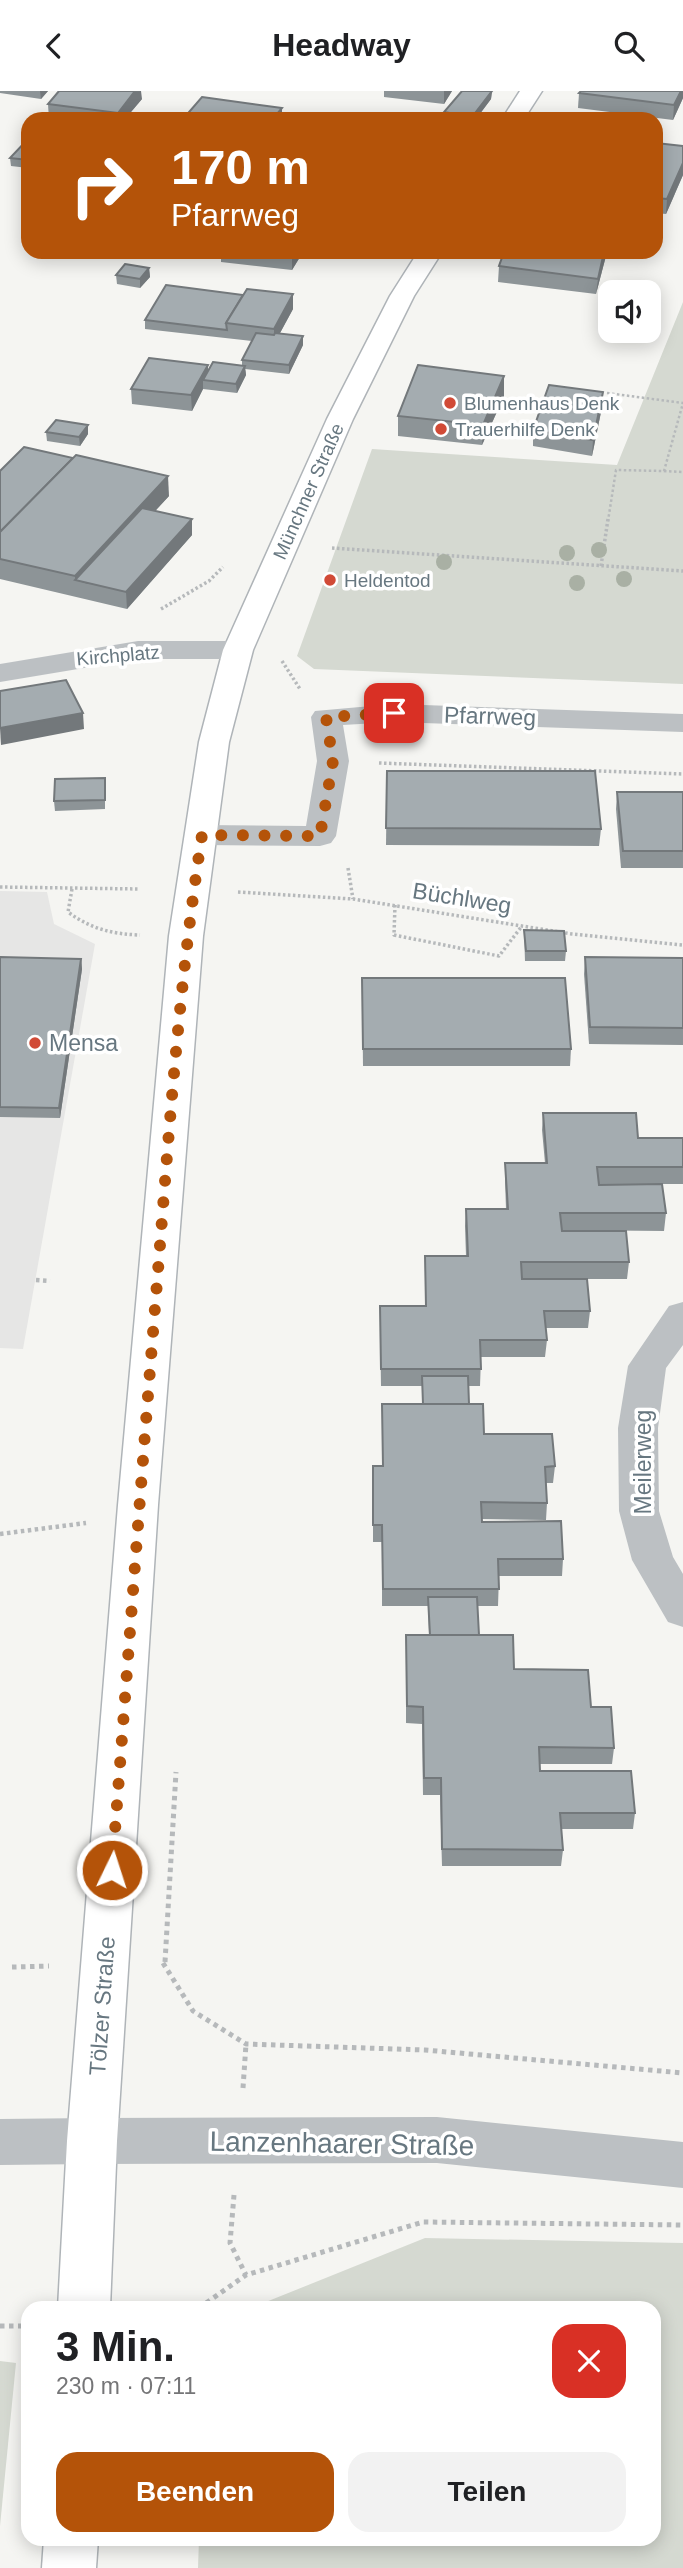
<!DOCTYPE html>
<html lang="de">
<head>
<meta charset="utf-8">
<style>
  :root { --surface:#fff; --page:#f2f2f2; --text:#202124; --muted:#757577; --accent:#b45309 }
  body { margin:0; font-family:Helvetica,sans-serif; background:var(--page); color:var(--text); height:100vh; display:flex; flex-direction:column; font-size:26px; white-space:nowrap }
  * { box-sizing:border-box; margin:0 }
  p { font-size:23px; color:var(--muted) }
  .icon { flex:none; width:38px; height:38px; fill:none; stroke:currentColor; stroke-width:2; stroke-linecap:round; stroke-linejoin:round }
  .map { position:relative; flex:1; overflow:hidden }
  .sheet { position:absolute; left:21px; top:2210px; width:640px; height:245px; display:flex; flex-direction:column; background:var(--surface); border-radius:21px; box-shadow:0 4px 18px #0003 }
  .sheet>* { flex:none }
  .guide { position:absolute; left:21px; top:21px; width:642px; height:147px; border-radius:21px; box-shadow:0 4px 18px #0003; background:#b45309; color:#fff; overflow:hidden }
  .controls { position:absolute; left:598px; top:189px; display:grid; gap:14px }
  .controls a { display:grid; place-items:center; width:63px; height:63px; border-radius:14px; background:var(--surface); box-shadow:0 4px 18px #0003; font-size:35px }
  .pin { position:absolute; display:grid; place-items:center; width:60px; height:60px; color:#fff; margin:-30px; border-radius:14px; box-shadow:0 4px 10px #0006 }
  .me { position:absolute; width:77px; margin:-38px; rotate:4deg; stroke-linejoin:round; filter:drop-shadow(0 0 5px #0008) }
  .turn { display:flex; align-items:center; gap:24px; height:147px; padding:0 35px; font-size:32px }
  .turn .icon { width:91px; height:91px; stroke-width:2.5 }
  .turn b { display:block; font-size:49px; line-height:60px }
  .round { display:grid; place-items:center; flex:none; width:74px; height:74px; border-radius:21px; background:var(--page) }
  .headline { display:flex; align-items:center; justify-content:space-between; height:119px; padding:0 35px }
  h1 { font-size:42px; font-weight:600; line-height:52px }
  .button { display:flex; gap:14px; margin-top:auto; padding:14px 35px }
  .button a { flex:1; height:80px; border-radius:21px; background:var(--accent); color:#fff; font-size:28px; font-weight:600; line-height:80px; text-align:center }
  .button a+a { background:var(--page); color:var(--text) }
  header { display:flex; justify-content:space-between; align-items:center; height:91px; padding:0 35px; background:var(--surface); font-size:32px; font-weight:600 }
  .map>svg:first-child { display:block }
  .built { fill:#e6e6e5 }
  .green { fill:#d5d9d1 }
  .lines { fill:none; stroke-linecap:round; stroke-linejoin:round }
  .secondary-casing { stroke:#afb4b8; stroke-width:3 }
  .path-far3 { stroke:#b6b9bb; stroke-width:2.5; stroke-dasharray:2.5 2.5; stroke-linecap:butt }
  .path-far2 { stroke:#b6b9bb; stroke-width:3.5; stroke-dasharray:2.5 2.5; stroke-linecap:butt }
  .path-far1 { stroke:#b6b9bb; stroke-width:4.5; stroke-dasharray:3.5 3.5; stroke-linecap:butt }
  .path { stroke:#b6b9bb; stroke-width:5; stroke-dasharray:4.5 4.5; stroke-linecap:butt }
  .minor { fill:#bcc0c3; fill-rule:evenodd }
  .tertiary { fill:#bcc0c3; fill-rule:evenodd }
  .secondary { fill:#fff; fill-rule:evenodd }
  .tree { fill:#a9b0a4 }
  .wall { fill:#8d9497 }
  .shaded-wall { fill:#73787b }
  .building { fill:#a4acb0; stroke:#73787b; stroke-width:2 }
  .route { stroke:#b45309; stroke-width:12; stroke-dasharray:0 21.6 }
  .poi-dot { fill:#d14a36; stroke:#fff; stroke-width:2.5 }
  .labels { text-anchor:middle; stroke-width:7; stroke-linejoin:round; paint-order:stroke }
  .far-poi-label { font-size:19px; fill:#677780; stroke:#fff; text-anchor:start }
  .far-street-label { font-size:19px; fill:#677780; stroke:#fff }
  .street-label { font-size:23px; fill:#677780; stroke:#fff }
  .poi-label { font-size:23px; fill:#677780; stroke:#fff; text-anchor:start }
  .near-street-label { font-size:28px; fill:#677780; stroke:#fff }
</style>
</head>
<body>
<header><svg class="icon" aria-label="back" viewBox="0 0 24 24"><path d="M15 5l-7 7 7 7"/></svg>Headway<svg class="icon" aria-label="search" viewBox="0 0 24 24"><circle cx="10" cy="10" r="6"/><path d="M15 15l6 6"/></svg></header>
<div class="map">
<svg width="683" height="2477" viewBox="0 0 683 2477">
  <rect width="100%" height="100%" fill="#f5f5f2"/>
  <polygon class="built" points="0,800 47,801 54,833 95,853 23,1258 0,1257"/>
  <g class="green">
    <polygon points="683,211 683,593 314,578 297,565 372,358 617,374"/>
    <polygon points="425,2147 683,2152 683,2477 198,2477 199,2448 654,2448 654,2217 251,2217"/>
    <polygon points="0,2270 16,2272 0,2435"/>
  </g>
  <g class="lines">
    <g class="secondary-casing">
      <g id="secondary">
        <polygon points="520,0 542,0 524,28 502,28"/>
        <polygon points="418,161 442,161 414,205 353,328 253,559 229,651 203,845 158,1414 117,2050 110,2217 58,2217 67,2050 118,1414 169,845 199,651 223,559 327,328 390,205"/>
        <polygon points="44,2448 98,2448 96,2477 42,2477"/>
      </g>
    </g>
    <g class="path-far3">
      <polyline points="607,302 683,312 664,380 616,379 608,430"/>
      <polyline points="664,380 683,381"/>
    </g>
    <g class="path-far2">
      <polyline points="332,457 683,480"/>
      <polyline points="601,475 608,428"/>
      <polyline points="161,518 209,490 223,476"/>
      <polyline points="282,570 300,598"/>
      <polyline points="379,672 683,683"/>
      <polyline points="348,777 353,808"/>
      <polyline points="0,796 139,798"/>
      <path d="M72 798 68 821C91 838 112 843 140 844"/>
      <polyline points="238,801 353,808 572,843 683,854"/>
      <polyline points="395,814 394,844 499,865 522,835"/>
    </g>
    <g class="path-far1">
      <polyline points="36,1189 50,1190"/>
      <polyline points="0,1443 86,1432"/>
    </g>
    <g class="path">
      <polyline points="165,1871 176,1681"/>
      <polyline points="163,1872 193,1920 246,1953 425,1959 683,1982"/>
      <polyline points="12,1876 49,1875"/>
      <polyline points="243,1997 246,1953"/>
      <polyline points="234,2104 230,2152 246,2184"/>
      <polyline points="199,2217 246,2184 423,2131 683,2134"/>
      <polyline points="0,2235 28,2235"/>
    </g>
    <g class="minor">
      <polygon points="138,550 238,550 248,553 253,559 248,565 238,568 138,568 0,591 0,573"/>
      <polygon points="394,613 683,623 683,641 394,631 343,634 349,670 336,745 331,752 320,755 202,754 191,751 186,744 191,737 202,734 306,735 317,670 311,626 315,620"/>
      <polygon points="683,1211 683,1254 666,1277 658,1337 659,1420 673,1466 683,1483 683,1536 668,1531 632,1469 619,1420 618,1337 628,1275 669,1215"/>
      <polygon points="92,2027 109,2034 117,2050 109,2066 92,2073 0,2074 0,2028"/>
    </g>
    <polygon class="tertiary" points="437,2026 683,2051 683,2097 437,2072 92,2073 75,2066 67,2050 75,2034 92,2027"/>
    <use href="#secondary" class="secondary"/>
  </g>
  <g class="tree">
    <circle cx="599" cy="459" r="8"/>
    <circle cx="567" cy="462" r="8"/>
    <circle cx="444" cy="471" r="8"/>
    <circle cx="624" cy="488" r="8"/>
    <circle cx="577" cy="492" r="8"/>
  </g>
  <g class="wall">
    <polygon points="0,0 48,0 41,8 0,2"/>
    <polygon points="384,0 452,0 444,13 384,6"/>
    <polygon points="492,0 491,8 476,28 444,28 444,21"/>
    <polygon points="683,0 683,7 673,29 578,17 579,2"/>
    <polygon points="142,8 125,28 49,28 48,13"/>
    <polygon points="28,48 28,77 11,75 10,67"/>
    <polygon points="656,52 683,55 683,84 666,123 656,122"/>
    <polygon points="221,161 303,161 292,179 221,171"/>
    <polygon points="504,161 607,161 596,203 498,191 499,175"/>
    <polygon points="149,177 150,186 140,197 117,193 116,184"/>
    <polygon points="293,203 293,218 280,242 303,254 289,283 245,278 246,284 237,302 203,298 192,320 132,313 131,298 208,274 208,280 242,275 242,269 252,250 145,238 145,229 243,204"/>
    <polygon points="504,285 504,305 482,354 398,345 398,325"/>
    <polygon points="602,316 592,365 533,355 533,339"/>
    <polygon points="46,341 88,343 80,355 47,350"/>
    <polygon points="0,380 169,405 155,420 192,444 127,518 0,488"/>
    <polygon points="387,680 601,738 599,755 386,754"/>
    <polygon points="105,687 105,718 55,720 54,710"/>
    <polygon points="617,701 683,701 683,777 621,777 616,718"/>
    <polygon points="524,839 566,860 565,870 525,870"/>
    <polygon points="0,866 81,868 82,878 60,1027 0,1026"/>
    <polygon points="585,866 683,867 683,954 589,953 584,883"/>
    <polygon points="362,887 571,958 570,975 363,975"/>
    <polygon points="543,1022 638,1047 683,1047 683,1093 599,1093 666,1122 664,1140 561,1139 629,1171 627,1188 548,1188 590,1220 588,1237 546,1237 547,1249 545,1266 481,1266 480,1295 468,1295 469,1313 484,1343 555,1375 553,1392 546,1392 547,1412 546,1429 482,1428 482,1431 563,1468 562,1485 499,1485 498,1515 477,1515 479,1544 514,1578 591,1616 614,1657 612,1673 540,1673 540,1680 635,1722 633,1738 561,1738 563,1759 561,1775 442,1775 440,1704 423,1704 422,1633 406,1632 406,1544 429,1544 428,1515 382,1515 382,1451 373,1451 373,1375 382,1375 422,1313 422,1295 381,1295 380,1232 425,1215 425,1165 466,1165 465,1135 466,1118 506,1118 505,1089 505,1072 545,1072 542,1039"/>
  </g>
  <g class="shaded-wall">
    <polygon points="40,0 48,0 41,8"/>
    <polygon points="135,0 141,0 142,8 125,28 118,28 118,22"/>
    <polygon points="444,0 452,0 444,13"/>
    <polygon points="492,0 491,8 476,28 472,28 472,26"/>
    <polygon points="681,0 683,0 683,7 673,29 674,14"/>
    <polygon points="282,17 282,28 273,28"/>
    <polygon points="683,72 683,84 666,123 667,108"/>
    <polygon points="294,161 303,161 292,179 292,164"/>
    <polygon points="604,161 607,161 596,203 598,188"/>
    <polygon points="149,177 150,186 140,197 140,188"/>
    <polygon points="293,203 293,218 274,253 274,238"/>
    <polygon points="303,245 303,254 289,283 289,274"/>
    <polygon points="208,274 208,290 203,289 203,298 192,320 191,304"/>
    <polygon points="245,275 246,284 237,302 236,293"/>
    <polygon points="504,285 504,305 482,354 483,334"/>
    <polygon points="603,301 602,316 592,365 593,349"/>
    <polygon points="88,334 88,343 80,355 79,346"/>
    <polygon points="168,385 169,405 88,493 75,489 75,485"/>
    <polygon points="192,428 192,444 127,518 126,501"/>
    <polygon points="83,622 84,638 1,654 0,637"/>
    <polygon points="81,868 82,878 60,1027 59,1017"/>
  </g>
  <g class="building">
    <polygon points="59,0 135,0 118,22 48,13"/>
    <polygon points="462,0 492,0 472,26 444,21"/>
    <polygon points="581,0 681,0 674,14 579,2"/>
    <polygon points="202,6 282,17 273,28 183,28"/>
    <polygon points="308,23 349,28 305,28"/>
    <polygon points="28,48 28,69 10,67"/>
    <polygon points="656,52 683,55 683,72 667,108 656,107"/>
    <polygon points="270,161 294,161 292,164"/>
    <polygon points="504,161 542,161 574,165 576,161 604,161 598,188 499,175"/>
    <polygon points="125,173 149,177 140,188 116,184"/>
    <polygon points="166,194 243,204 226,232 227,239 145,229"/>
    <polygon points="247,198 293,203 274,238 226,232"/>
    <polygon points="256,242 274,244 275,242 303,245 289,274 242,269"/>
    <polygon points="149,267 208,274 191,304 131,298"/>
    <polygon points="213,271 245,275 236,293 203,289"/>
    <polygon points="418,274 504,285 483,334 398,325"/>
    <polygon points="549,294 603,301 593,349 533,339"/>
    <polygon points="56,329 88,334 79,346 46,341"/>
    <polygon points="24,356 73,367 0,441 0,380"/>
    <polygon points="76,364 168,385 75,485 0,468 0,441"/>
    <polygon points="142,417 192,428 126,501 75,489"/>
    <polygon points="66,589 83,622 0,637 0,600"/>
    <polygon points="387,680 595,680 601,738 386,737"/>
    <polygon points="105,687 105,709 54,710 55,688"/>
    <polygon points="617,701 683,701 683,760 623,760"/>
    <polygon points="524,839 564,840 566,860 526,860"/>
    <polygon points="0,866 81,868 59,1017 0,1016"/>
    <polygon points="585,866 683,867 683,937 590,936"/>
    <polygon points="362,887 565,887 571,958 363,958"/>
    <polygon points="543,1022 636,1022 638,1047 683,1047 683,1076 597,1076 599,1094 662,1093 666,1122 560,1122 562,1140 626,1140 629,1171 521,1171 522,1188 587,1188 590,1220 544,1220 547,1249 480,1249 481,1278 381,1278 380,1215 426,1215 425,1165 468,1165 466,1118 508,1118 505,1072 547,1072"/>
    <polygon points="422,1285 468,1285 469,1313 423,1313"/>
    <polygon points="382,1313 483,1313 484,1343 552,1343 555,1375 545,1376 547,1412 481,1411 482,1431 561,1430 563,1468 498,1468 499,1498 383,1498 382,1434 373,1434 373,1375 383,1375"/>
    <polygon points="428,1506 477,1506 479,1544 430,1544"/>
    <polygon points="406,1544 513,1544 514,1578 588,1579 591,1616 611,1616 614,1657 539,1656 540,1680 631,1680 635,1722 560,1722 563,1759 442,1758 441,1687 424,1687 423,1616 407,1615"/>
  </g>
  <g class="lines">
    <path class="route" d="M112 1779C127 1583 141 1388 157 1192 169 1042 179 892 202 744L320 745 333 670 326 626 394 622"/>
  </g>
  <g class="poi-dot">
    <circle cx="450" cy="312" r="7"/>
    <circle cx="441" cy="338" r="7"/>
    <circle cx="330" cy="489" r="7"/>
    <circle cx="35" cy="952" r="7"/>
  </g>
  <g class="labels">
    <g class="far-poi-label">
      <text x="464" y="319">Blumenhaus Denk</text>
      <text x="455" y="345">Trauerhilfe Denk</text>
      <text x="344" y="496">Heldentod</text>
    </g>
    <g class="far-street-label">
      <text transform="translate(308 400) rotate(-66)" y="7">Münchner Straße</text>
      <text transform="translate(118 564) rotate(-5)" y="7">Kirchplatz</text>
    </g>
    <g class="street-label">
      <text transform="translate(490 625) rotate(2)" y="8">Pfarrweg</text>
      <text transform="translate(462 807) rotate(9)" y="8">Büchlweg</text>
      <text transform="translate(643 1371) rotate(-90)" y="8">Meilerweg</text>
      <text transform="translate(102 1915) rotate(-86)" y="8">Tölzer Straße</text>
    </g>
    <g class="poi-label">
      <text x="49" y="960">Mensa</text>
    </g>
    <g class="near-street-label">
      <text transform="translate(342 2052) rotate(1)" y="10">Lanzenhaarer Straße</text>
    </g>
  </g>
</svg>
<div class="controls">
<a><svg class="icon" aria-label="sound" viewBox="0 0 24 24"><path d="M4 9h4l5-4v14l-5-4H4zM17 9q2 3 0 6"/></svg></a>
</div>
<div class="pin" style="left:394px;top:622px;background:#d93025"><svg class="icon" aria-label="arrive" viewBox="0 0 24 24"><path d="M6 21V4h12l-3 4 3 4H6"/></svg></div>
<svg class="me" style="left:112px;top:1779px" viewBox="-20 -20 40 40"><circle r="17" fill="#b45309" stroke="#fff" stroke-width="3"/><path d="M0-11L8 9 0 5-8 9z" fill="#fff"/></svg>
<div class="guide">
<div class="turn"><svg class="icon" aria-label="right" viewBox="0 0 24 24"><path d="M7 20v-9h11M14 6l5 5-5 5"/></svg><div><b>170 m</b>Pfarrweg</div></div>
</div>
<section class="sheet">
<div class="headline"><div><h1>3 Min.</h1><p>230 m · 07:11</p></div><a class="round" style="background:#d93025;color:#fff"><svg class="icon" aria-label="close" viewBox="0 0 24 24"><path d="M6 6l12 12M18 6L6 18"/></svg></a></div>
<div class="button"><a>Beenden</a><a>Teilen</a></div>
</section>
</div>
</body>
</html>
